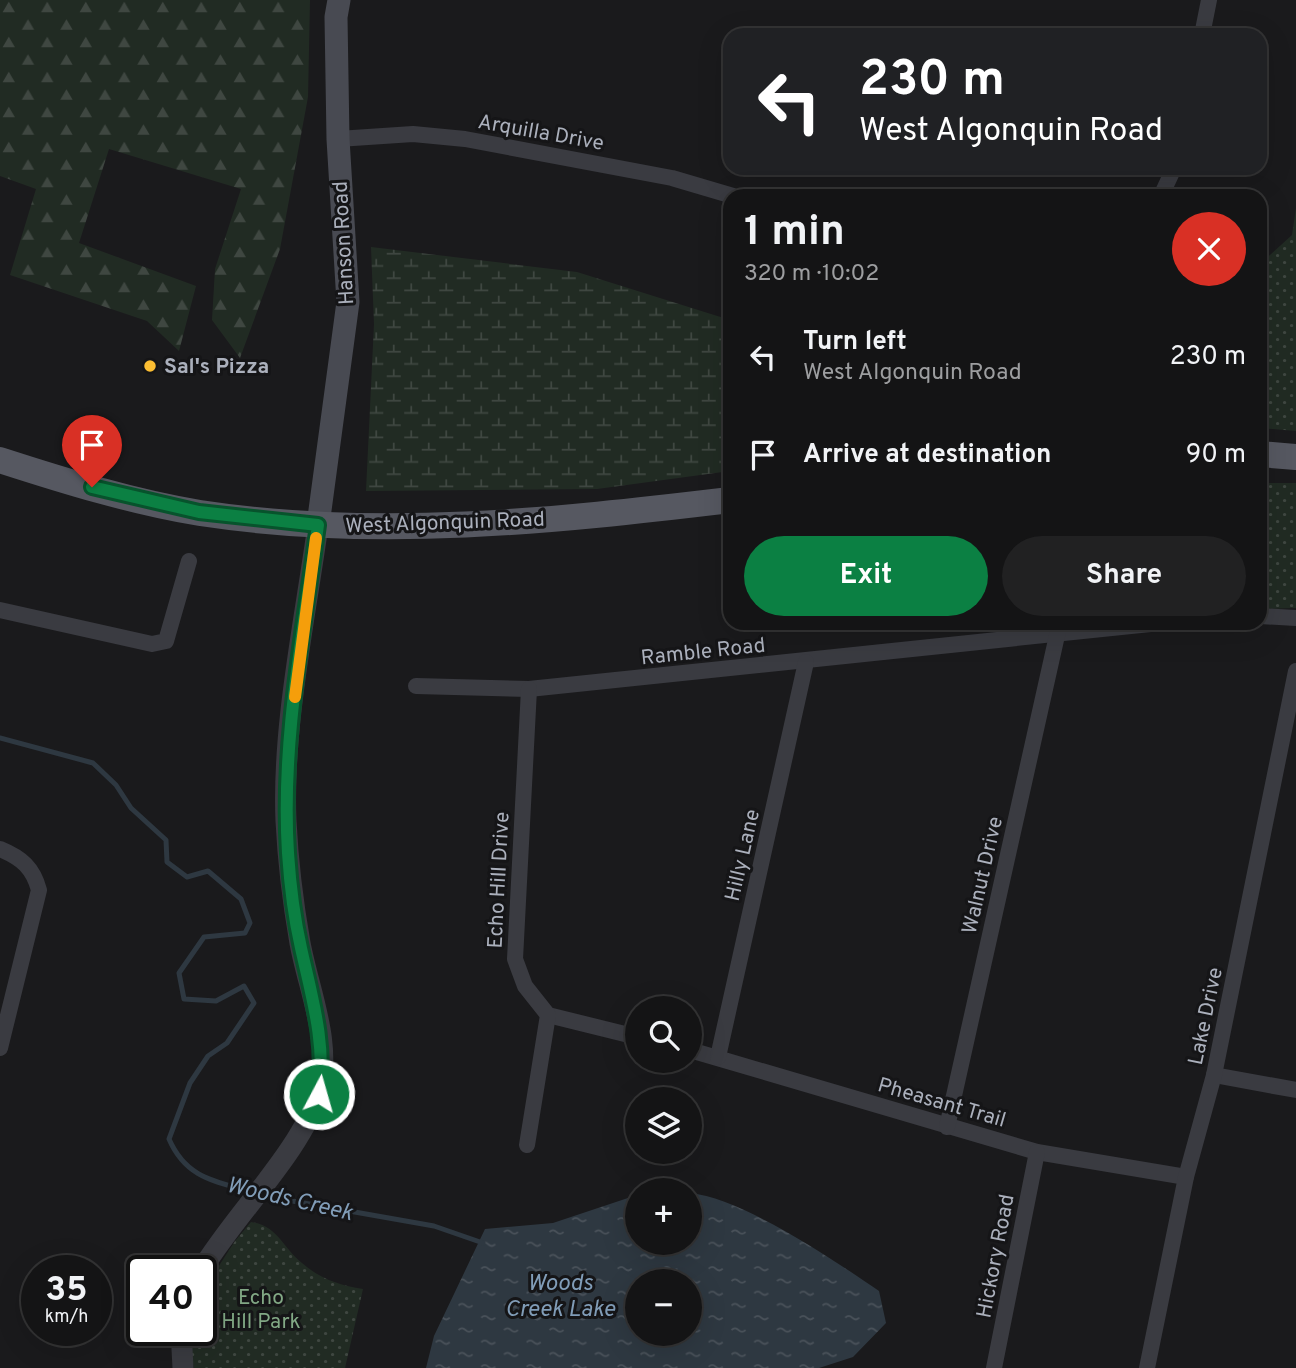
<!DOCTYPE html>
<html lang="en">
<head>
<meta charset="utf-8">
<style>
  :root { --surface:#141415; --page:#212122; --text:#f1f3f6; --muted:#9d9ea0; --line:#333334; --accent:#0b8043 }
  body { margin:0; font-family:Overpass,sans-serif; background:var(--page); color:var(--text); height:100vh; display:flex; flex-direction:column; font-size:26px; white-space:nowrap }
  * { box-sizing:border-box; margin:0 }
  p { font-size:23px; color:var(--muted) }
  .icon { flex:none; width:38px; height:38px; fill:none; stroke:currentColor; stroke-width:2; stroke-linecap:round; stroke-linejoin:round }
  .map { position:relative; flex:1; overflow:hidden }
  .details { position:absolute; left:723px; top:189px; width:544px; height:441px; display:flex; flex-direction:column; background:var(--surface); border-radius:21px; box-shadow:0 7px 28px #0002,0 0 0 2px var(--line) }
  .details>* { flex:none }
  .top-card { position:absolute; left:723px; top:28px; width:544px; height:147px; border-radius:21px; box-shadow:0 7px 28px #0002,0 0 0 2px var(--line); background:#202124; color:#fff; overflow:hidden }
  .controls { position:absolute; left:625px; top:996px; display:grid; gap:14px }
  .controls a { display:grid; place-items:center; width:77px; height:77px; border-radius:50%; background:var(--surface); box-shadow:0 7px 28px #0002,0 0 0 2px var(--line); font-size:35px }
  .speed { position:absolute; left:21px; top:1255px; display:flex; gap:14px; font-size:35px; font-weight:700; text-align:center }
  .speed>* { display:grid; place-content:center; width:91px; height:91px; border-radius:50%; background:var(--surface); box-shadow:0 7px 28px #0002,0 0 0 2px var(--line); line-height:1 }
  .speed small { font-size:18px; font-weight:400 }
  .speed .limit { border:4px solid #111; border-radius:10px; background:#fff; color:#111 }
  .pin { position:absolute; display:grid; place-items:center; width:60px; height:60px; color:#fff; margin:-72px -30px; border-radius:50% 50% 50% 0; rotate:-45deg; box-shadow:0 0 7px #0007 }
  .pin .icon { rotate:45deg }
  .me { position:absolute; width:77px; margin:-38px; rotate:6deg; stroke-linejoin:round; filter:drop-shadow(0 0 5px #0008) }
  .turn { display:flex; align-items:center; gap:24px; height:147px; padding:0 21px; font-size:32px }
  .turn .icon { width:91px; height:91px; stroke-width:2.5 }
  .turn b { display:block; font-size:49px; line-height:60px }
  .round { display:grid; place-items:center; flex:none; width:74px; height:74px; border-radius:37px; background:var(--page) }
  .headline { display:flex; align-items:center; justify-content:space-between; height:119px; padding:0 21px }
  h1 { font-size:42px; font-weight:700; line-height:52px }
  .action { display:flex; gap:14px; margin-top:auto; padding:14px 21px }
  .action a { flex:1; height:80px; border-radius:42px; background:var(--accent); color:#fff; font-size:28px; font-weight:700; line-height:80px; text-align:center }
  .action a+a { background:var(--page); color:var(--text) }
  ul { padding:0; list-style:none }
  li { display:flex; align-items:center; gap:21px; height:98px; padding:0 21px }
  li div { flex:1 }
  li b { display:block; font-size:26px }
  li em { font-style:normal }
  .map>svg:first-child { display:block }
  .forest { fill:url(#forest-firs) }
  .wetland { fill:url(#wetland-marsh) }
  .park { fill:url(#park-dots) }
  .water { fill:url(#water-ripples); fill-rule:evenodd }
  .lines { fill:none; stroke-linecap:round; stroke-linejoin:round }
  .stream { stroke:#2e3841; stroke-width:5 }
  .minor { stroke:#3a3b41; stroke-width:16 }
  .tertiary { stroke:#3a3b41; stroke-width:21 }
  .secondary { stroke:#484a52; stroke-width:23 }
  .primary { stroke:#565861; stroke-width:26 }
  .route-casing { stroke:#07532c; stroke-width:18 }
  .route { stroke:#0b8043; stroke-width:12 }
  .slow { stroke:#f59e0b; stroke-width:12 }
  .poi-dot { fill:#fcbe32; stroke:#151517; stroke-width:2.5 }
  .labels { text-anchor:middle; stroke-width:6; stroke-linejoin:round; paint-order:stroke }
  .street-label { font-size:21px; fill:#abb0bc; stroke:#151517 }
  .poi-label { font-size:21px; font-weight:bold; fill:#abb0bc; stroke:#151517; text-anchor:start }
  .park-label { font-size:21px; fill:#82a885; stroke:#151517 }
  .water-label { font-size:23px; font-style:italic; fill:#819db8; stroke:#151517 }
</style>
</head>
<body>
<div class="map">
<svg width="1296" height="1368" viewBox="0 0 1296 1368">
  <defs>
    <pattern id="forest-firs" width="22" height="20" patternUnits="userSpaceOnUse" patternTransform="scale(1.75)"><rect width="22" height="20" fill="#212b23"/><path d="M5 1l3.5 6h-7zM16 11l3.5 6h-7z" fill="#3f4741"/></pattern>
    <pattern id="wetland-marsh" width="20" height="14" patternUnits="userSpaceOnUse" patternTransform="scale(1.75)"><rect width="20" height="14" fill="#212b23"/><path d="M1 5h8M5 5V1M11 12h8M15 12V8" fill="none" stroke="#3f4741"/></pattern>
    <pattern id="park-dots" width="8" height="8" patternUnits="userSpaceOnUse" patternTransform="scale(1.75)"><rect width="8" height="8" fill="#212b23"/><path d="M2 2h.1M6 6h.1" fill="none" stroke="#3f4741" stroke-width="1.8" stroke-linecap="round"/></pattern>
    <pattern id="water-ripples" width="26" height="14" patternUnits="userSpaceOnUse" patternTransform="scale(1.75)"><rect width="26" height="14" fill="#2e3841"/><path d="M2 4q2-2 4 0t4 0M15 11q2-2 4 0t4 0" fill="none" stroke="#4a525a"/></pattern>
  </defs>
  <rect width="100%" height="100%" fill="#1a1a1c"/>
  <polygon class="forest" points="0,0 310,0 308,97 280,249 240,358 212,320 215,269 241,189 109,149 79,243 196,286 179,351 147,321 10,275 36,189 0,176"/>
  <polygon class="wetland" points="371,247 577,272 730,320 730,471 597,489 366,491 374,324"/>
  <g class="park">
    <polygon points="1296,208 1296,431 1260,428 1260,264 1292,235"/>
    <polygon points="1260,483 1296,483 1296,608 1260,609"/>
    <path d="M251 1222C278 1226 282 1247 302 1263 320 1279 339 1285 363 1289L345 1368H194L188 1338 190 1330H201L204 1289 235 1241Z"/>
  </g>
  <path class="water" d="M690 1193C742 1198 834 1260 879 1291L886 1323 853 1357 819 1368H426L434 1336 485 1229 553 1223 637 1195V1242H690ZM637 1281H690V1334H637Z"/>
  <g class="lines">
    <g class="stream">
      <path d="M0 738 93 763 116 785 131 808 166 840 167 862 187 877 208 871 241 899 250 923 245 933 204 937 179 973 184 999 216 1001 244 986 254 1003 227 1043 208 1056 190 1083 169 1139C186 1178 214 1181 252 1192"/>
      <polyline points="264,1196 434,1226 483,1243"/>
    </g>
    <g class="minor">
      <polyline points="1202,35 1209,0"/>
      <polyline points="338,139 413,134 465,139 672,178 733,196"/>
      <polyline points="1161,196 1174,168"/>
      <polyline points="0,610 152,644 166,641 189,561"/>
      <polyline points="1260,616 1296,618"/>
      <polyline points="416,686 529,689 1160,623"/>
      <path d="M0 849C22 858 33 868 39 890L0 1048"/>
      <polyline points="548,1015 637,1037"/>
      <polyline points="690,1050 1037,1152 1186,1177"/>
      <polyline points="718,1057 806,662"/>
      <polyline points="1214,1075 1296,1090"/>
      <polyline points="947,1127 1058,631"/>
      <polyline points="527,1145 548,1015 525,986 515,959 529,689"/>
      <polyline points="994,1368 1037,1152"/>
      <polyline points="1147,1368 1186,1177 1214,1075 1296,671"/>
    </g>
    <g class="tertiary">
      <path d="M201 1271C232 1218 303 1149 318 1094 333 1044 309 992 300 943 293 903 288 862 286 821 282 727 305 620 318 525"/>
      <polyline points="181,1330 183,1368"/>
    </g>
    <polyline class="secondary" points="318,525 348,302 338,139 336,17 339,0"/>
    <g class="primary">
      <polyline points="1260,454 1296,457"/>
      <path d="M0 460C65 481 133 502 200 513 377 540 554 521 730 500"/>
    </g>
  </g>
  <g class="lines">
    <g class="route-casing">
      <path id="route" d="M92 487 199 512 318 525C303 634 281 743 288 853 290 884 294 917 301 948 312 998 326 1043 319 1094"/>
    </g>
    <use href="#route" class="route"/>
    <polyline class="slow" points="295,697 316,538"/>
  </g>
  <circle class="poi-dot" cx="150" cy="366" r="7"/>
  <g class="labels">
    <g class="street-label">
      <text transform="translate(541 132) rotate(10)" y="7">Arquilla Drive</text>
      <text transform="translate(343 243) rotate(-93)" y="7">Hanson Road</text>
      <text transform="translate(445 522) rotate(-2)" y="7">West Algonquin Road</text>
      <text transform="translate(703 651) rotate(-6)" y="7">Ramble Road</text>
      <text transform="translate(742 855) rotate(-77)" y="7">Hilly Lane</text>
      <text transform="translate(982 875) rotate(-77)" y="7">Walnut Drive</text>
      <text transform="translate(498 880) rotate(-87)" y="7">Echo Hill Drive</text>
      <text transform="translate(1205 1016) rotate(-78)" y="7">Lake Drive</text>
      <text transform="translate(942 1102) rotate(16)" y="7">Pheasant Trail</text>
      <text transform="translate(995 1256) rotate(-79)" y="7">Hickory Road</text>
    </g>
    <g class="poi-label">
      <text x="164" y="373">Sal's Pizza</text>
    </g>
    <g class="park-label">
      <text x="261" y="1304">Echo<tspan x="261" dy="24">Hill Park</tspan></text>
    </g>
    <g class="water-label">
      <text transform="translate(290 1198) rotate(13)" y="8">Woods Creek</text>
      <text x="560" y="1290">Woods<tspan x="560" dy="26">Creek Lake</tspan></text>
    </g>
  </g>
</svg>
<div class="controls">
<a><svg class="icon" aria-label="search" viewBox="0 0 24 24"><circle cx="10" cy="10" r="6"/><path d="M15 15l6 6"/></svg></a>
<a><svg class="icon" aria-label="layers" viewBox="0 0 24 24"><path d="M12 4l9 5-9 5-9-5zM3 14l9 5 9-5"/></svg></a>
<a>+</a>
<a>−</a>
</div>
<div class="speed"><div>35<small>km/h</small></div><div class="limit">40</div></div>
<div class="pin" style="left:92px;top:487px;background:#d93025"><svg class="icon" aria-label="arrive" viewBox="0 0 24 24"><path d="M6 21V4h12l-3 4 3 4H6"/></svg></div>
<svg class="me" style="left:319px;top:1094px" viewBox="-20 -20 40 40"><circle r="17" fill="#0b8043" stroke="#fff" stroke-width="3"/><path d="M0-11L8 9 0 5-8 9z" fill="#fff"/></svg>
<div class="top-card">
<div class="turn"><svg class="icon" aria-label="left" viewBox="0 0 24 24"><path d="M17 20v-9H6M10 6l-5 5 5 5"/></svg><div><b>230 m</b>West Algonquin Road</div></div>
</div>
<section class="details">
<div class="headline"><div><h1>1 min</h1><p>320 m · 10:02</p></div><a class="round" style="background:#d93025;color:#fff"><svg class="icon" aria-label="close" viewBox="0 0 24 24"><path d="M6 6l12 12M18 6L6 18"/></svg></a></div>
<ul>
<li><svg class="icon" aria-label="left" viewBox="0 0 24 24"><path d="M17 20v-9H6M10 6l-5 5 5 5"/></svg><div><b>Turn left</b><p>West Algonquin Road</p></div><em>230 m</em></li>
<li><svg class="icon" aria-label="arrive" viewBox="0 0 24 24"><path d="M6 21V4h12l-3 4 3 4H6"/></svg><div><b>Arrive at destination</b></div><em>90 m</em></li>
</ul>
<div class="action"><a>Exit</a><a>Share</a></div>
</section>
</div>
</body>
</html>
